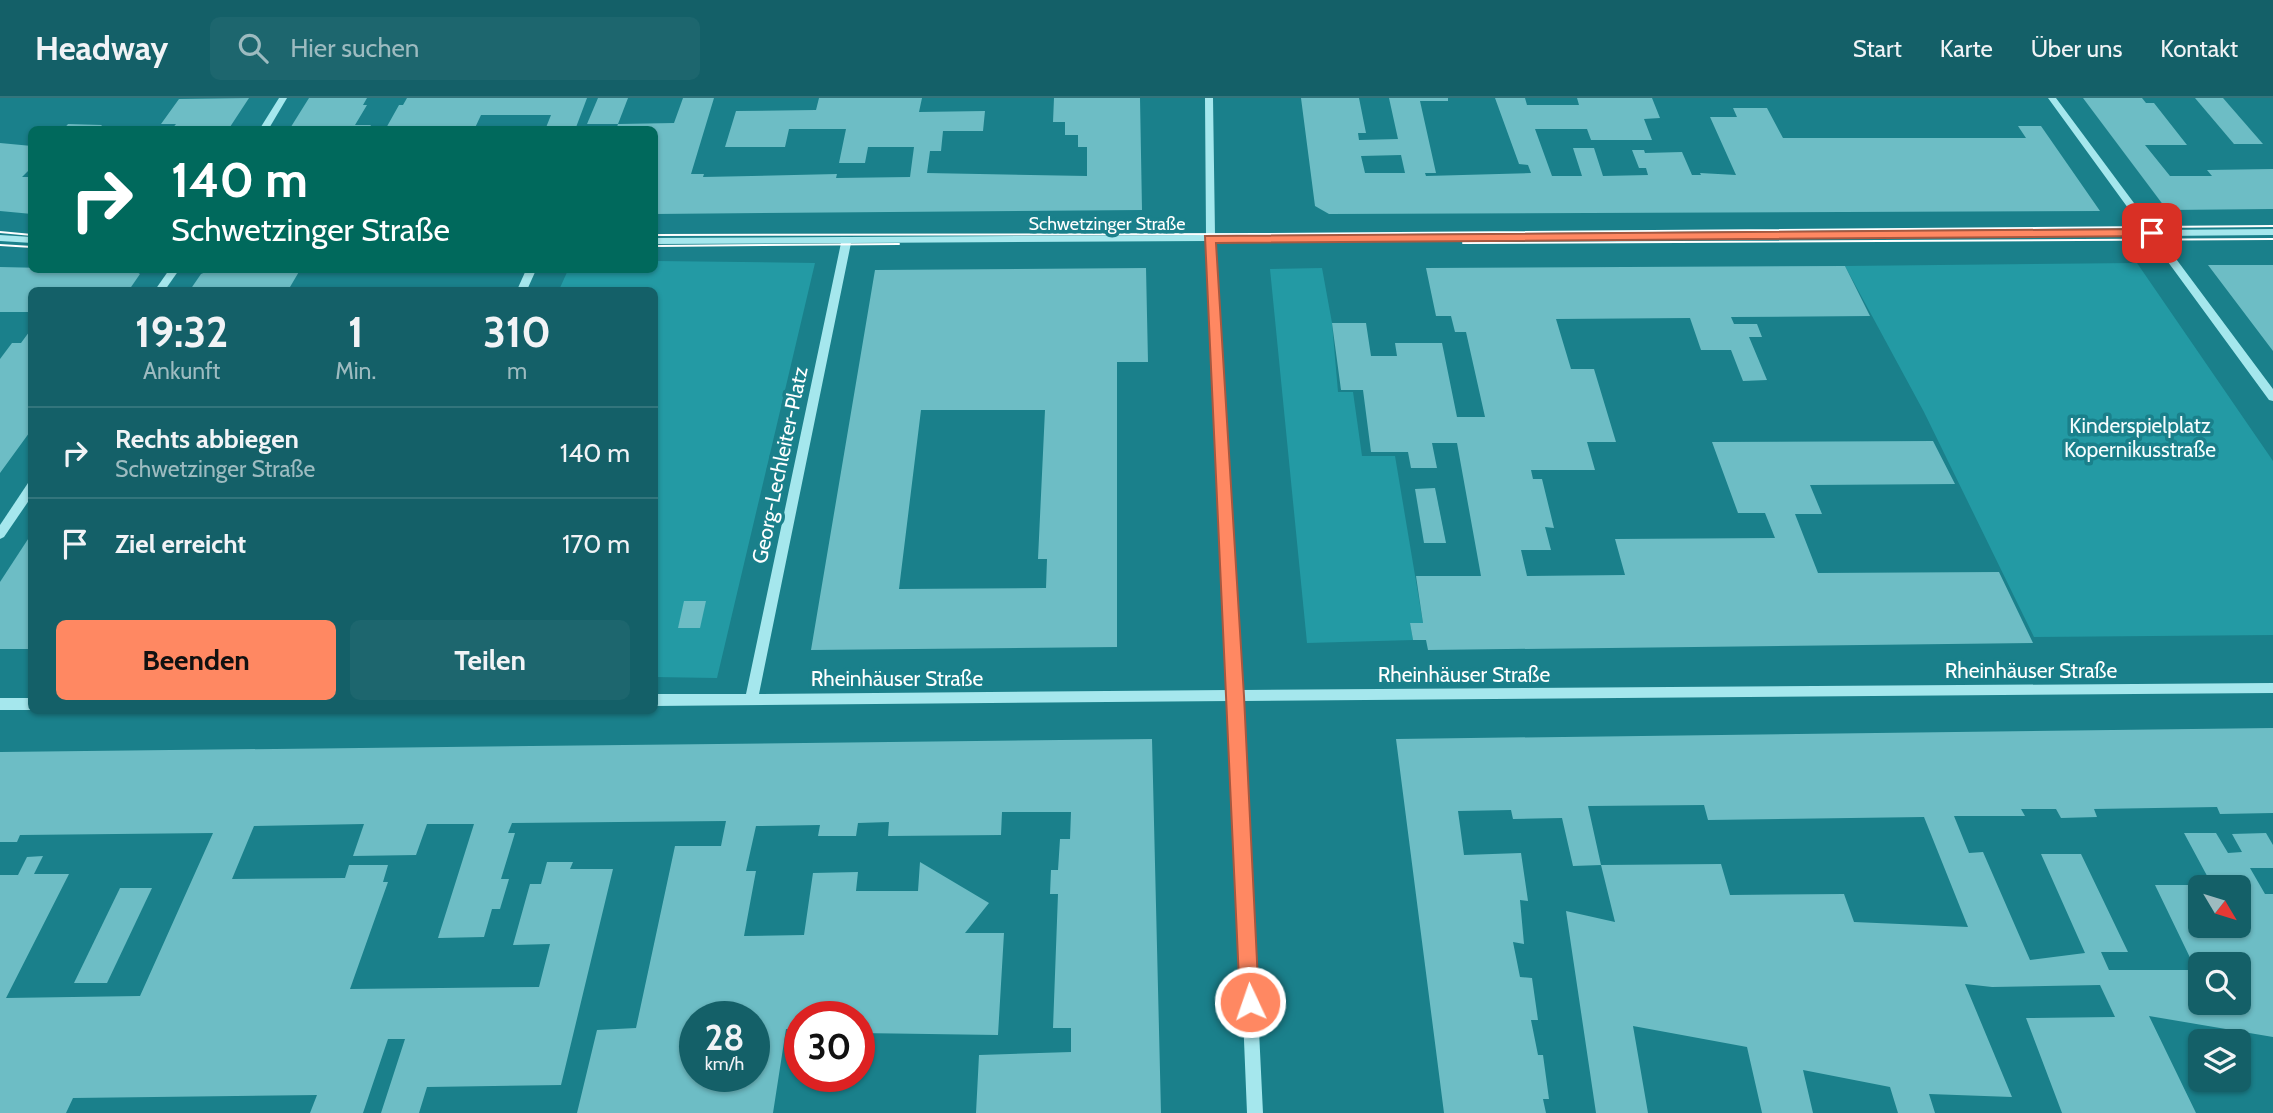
<!DOCTYPE html>
<html lang="de">
<head>
<meta charset="utf-8">
<style>
  :root { --surface:#146068; --page:#1d666e; --text:#f1f3f6; --muted:#9dbbc0; --line:#33757c; --accent:#ff8862 }
  body { margin:0; font-family:Cabin,sans-serif; background:var(--page); color:var(--text); height:100vh; display:flex; flex-direction:column; font-size:26px; white-space:nowrap }
  * { box-sizing:border-box; margin:0 }
  p { font-size:23px; color:var(--muted) }
  .icon { flex:none; width:38px; height:38px; fill:none; stroke:currentColor; stroke-width:2; stroke-linecap:round; stroke-linejoin:round }
  .map { position:relative; flex:1; overflow:hidden }
  .details { position:absolute; left:28px; top:189px; width:630px; height:427px; display:flex; flex-direction:column; background:var(--surface); border-radius:10px; box-shadow:0 2px 5px #0004 }
  .details>* { flex:none }
  .banner { position:absolute; left:28px; top:28px; width:630px; height:147px; border-radius:10px; box-shadow:0 2px 5px #0004; background:#00695c; color:#fff; overflow:hidden }
  .needle { width:46px; rotate:128deg }
  .controls { position:absolute; left:2188px; top:777px; display:grid; gap:14px }
  .controls a { display:grid; place-items:center; width:63px; height:63px; border-radius:10px; background:var(--surface); box-shadow:0 2px 5px #0004; font-size:35px }
  .speed { position:absolute; left:679px; top:903px; display:flex; gap:14px; font-size:35px; font-weight:700; text-align:center }
  .speed>* { display:grid; place-content:center; width:91px; height:91px; border-radius:50%; background:var(--surface); box-shadow:0 2px 5px #0004; line-height:1 }
  .speed small { font-size:18px; font-weight:400 }
  .speed .limit { border:10px solid #d22; background:#fff; color:#111 }
  .pin { position:absolute; display:grid; place-items:center; width:60px; height:60px; color:#fff; margin:-30px; border-radius:14px; box-shadow:0 4px 10px #0006 }
  .me { position:absolute; width:77px; margin:-38px; rotate:357deg; stroke-linejoin:round; filter:drop-shadow(0 0 5px #0008) }
  .turn { display:flex; align-items:center; gap:24px; height:147px; padding:0 28px; font-size:32px }
  .turn .icon { width:91px; height:91px; stroke-width:2.5 }
  .turn b { display:block; font-size:49px; line-height:60px }
  .eta { display:flex; justify-content:space-evenly; align-items:center; height:119px; text-align:center }
  .eta b { font-size:42px; font-weight:700; line-height:49px }
  .button { display:flex; gap:14px; margin-top:auto; padding:14px 28px }
  .button a { flex:1; height:80px; border-radius:10px; background:var(--accent); color:#111; font-size:28px; font-weight:700; line-height:80px; text-align:center }
  .button a+a { background:var(--page); color:var(--text) }
  ul { padding:0; list-style:none }
  li { display:flex; align-items:center; gap:21px; height:91px; padding:0 28px; border-top:2px solid var(--line) }
  li div { flex:1 }
  li b { display:block; font-size:26px }
  li em { font-style:normal }
  header { display:flex; align-items:center; gap:42px; box-sizing:border-box; height:98px; padding:0 35px; background:var(--surface); border-bottom:2px solid var(--line) }
  header strong { font-size:33px }
  nav { display:flex; gap:38px; margin-inline-start:auto; font-size:24px }
  .search { width:490px; height:63px; background:var(--page); display:flex; align-items:center; gap:18px; box-sizing:border-box; padding:0 24px; border-radius:10px; color:var(--muted); font-size:26px }
  .map>svg:first-child { display:block }
  .green { fill:#239aa4 }
  .building { fill:#6dbdc5; fill-rule:evenodd }
  .lines { fill:none; stroke-linecap:round; stroke-linejoin:round }
  .minor { fill:#a5e7ed; fill-rule:evenodd }
  .tram { stroke:#fff; stroke-width:2 }
  .route { fill:#ff8862; stroke:#a65840; stroke-width:2 }
  .labels { text-anchor:middle; stroke-width:7; stroke-linejoin:round; paint-order:stroke }
  .far-street-label { font-size:18px; fill:#fff; stroke:#1a808b }
  .park-label { font-size:21px; fill:#f5fdfe; stroke:#1a808b }
  .street-label { font-size:21px; fill:#fff; stroke:#1a808b }
</style>
</head>
<body>
<header>
<strong>Headway</strong>
<div class="search"><svg class="icon" aria-label="search" viewBox="0 0 24 24"><circle cx="10" cy="10" r="6"/><path d="M15 15l6 6"/></svg>Hier suchen</div>
<nav><a>Start</a><a>Karte</a><a>Über uns</a><a>Kontakt</a></nav>
</header>
<div class="map">
<svg width="2273" height="1015" viewBox="0 0 2273 1015">
  <rect width="100%" height="100%" fill="#1a808b"/>
  <g class="green">
    <polygon points="655,163 815,165 717,580 655,579 654,192 559,192 568,172 654,172"/>
    <polygon points="2137,165 2273,363 2273,537 2034,539 1924,314 1845,168"/>
    <polygon points="1322,170 1332,225 1338,294 1353,294 1362,358 1395,358 1423,525 1410,525 1413,542 1307,545 1270,171"/>
  </g>
  <g class="building">
    <polygon points="249,0 228,32 171,32 176,26 161,26 179,1"/>
    <polygon points="309,0 367,0 363,7 367,7 355,27 371,27 368,32 289,32"/>
    <polygon points="407,0 587,0 575,32 545,32 551,17 481,17 474,32 385,32 399,7 403,7"/>
    <polygon points="598,0 628,0 618,26 587,26"/>
    <polygon points="683,0 714,0 691,76 704,76 703,79 837,76 836,80 910,79 914,49 868,49 865,65 839,65 846,31 789,31 785,49 725,49 736,13 816,12 819,0 922,0 919,14 985,13 983,33 943,33 941,53 930,53 927,75 1087,78 1087,49 1078,49 1078,37 1065,37 1065,24 1053,24 1054,0 1140,0 1142,112 654,116 654,32 616,32 618,26 674,25"/>
    <path d="M1301 0H1359L1366 35H1358L1359 42 1398 41 1389 0H1448V3H1420L1436 75H1425L1426 78 1531 75 1528 67 1519 66 1495 0H1525L1527 7H1579L1577 0H1652L1660 20 1644 21 1652 42H1591L1587 31H1535L1552 78H1582L1573 50H1594L1603 78 1648 77 1646 70H1639L1632 52H1644L1645 55 1682 54 1692 77H1701L1700 75 1736 77 1710 19H1737L1733 10H1767L1783 40H2026L2018 28H2041L2100 113 1329 116 1315 108ZM1401 57 1405 75H1365L1361 58Z"/>
    <polygon points="2083,0 2142,0 2146,5 2154,5 2187,47 2145,47 2170,78 2212,78 2207,72 2273,71 2273,111 2167,112"/>
    <polygon points="2195,0 2223,0 2263,46 2234,46"/>
    <polygon points="68,26 102,27 98,32 63,32"/>
    <polygon points="0,45 32,48 32,69 22,79 32,79 32,116 0,113"/>
    <polygon points="2208,167 2273,167 2273,253 2270,249"/>
    <polygon points="1845,168 1870,218 1731,219 1734,226 1757,226 1762,239 1749,239 1767,282 1743,283 1731,252 1701,252 1690,220 1556,221 1571,271 1594,271 1616,344 1587,344 1595,372 1531,372 1533,381 1542,381 1554,430 1545,429 1551,452 1521,452 1527,478 1625,477 1615,441 1775,440 1765,415 1738,415 1712,344 1933,343 1955,386 1810,387 1822,416 1795,416 1818,475 1999,474 2033,545 1428,552 1426,542 1413,542 1410,525 1423,525 1416,478 1481,478 1457,345 1432,345 1437,370 1411,370 1408,354 1371,354 1363,292 1341,292 1332,225 1366,225 1371,258 1397,258 1395,245 1442,245 1457,319 1485,319 1466,234 1455,234 1451,218 1436,218 1426,170"/>
    <polygon points="0,169 134,172 140,176 129,192 32,192 32,214 0,214"/>
    <path d="M1146 170 1148 264H1117V549L811 552 875 172ZM921 312H1045L1038 461H1047L1046 490 899 491Z"/>
    <polygon points="210,172 300,172 290,189 496,189 495,192 190,192 201,176"/>
    <polygon points="32,230 32,331 0,375 0,261 12,245 21,245"/>
    <polygon points="1435,390 1446,445 1424,445 1415,391"/>
    <polygon points="32,435 32,551 0,551 0,484"/>
    <polygon points="684,503 706,503 700,530 678,530"/>
    <path d="M2273 630V715L2220 716 2217 709 2094 711 2097 719 2061 720 2056 711H2021L2025 718H1954L1969 755 1983 754 2030 862 2085 855 2041 756H2081L2128 854H2101L2109 872H2196L2155 787H2200V828H2238V789H2202V787H2212L2184 735H2216L2228 755 2242 754 2232 736 2266 735 2273 747V770H2250L2265 796H2273V939L2149 918 2196 1015H2062L2026 920 2115 919 2100 887 1992 889 1965 886 2012 999 1929 996 1935 1015H1898L1890 989 1803 972 1813 1015H1762L1747 949 1633 928 1648 1015H1596L1566 813 1615 824 1601 767 1573 768 1562 720 1513 721 1511 712 1458 713 1464 757 1521 755 1528 803 1520 802 1524 846 1513 844 1520 879 1532 880 1538 922H1531L1538 957H1543L1549 1001H1543L1546 1015H1444L1396 641ZM1704 707 1708 722 1924 719 1968 829 1854 824 1844 796 1730 797 1721 766 1601 767 1588 708ZM2200 866H2238V905H2200Z"/>
    <path d="M1152 641 1161 1015H976L979 957 1071 954V930H1053L1058 796H1050L1051 772H1058L1060 741H1070L1071 714H1002L1001 737 888 738 889 724 858 725 856 738H818L820 727 756 728 746 773H756L744 838 804 837 813 775 858 774 856 793H918L920 764 989 805 965 835H1004L998 937 859 935V919H800V932L786 931 773 1015H577L597 932 636 930 675 748H721L726 723 512 725 508 735H515L501 781H509L500 811H492L484 839 438 840 474 726H427L416 757 353 758 364 726 254 728 232 781 345 780 349 767H388L383 784H388L350 891 539 889 550 846 513 847 530 786H541L547 764H573L570 771H613L561 987 427 989 419 1015H381L405 941H388L363 1015H310L317 997 73 1000 66 1015H0V777H18L27 759 43 758 34 776H69L6 900 140 898 213 735 20 737 17 744H0V654ZM695 919H754V978H695Z"/>
    <polygon points="120,790 152,790 107,885 74,885"/>
  </g>
  <g class="lines">
    <g class="minor">
      <polygon points="279,0 287,0 268,32 259,32"/>
      <path d="M1205 0H1213L1215 137 2144 132 2048 0H2056L2154 132 2273 131V137L2159 138 2273 291V303L2269 302 2149 138 1216 143 1242 592 2273 585V595L1243 603 1263 1015H1247L1230 603 654 608V596H746L841 145 654 146V140L1206 137ZM1206 143 1229 592 759 596 851 145Z"/>
      <polygon points="0,137 32,139 32,145 0,143"/>
      <polygon points="169,172 179,172 165,192 155,192"/>
      <polygon points="526,172 536,172 527,192 517,192"/>
      <polygon points="32,384 32,398 4,439 0,441 0,427 28,385"/>
      <rect x="0" y="600" width="32" height="12"/>
    </g>
    <g class="tram">
      <polyline points="0,134 32,137"/>
      <polyline points="654,137 1266,136 2273,128"/>
      <polyline points="1463,145 2273,141"/>
      <polyline points="0,147 32,149"/>
      <polyline points="654,148 899,146"/>
    </g>
  </g>
  <polygon class="route" points="2152,131 2158,135 2156,138 1216,145 1244,598 1259,904 1257,911 1250,913 1243,911 1240,904 1205,138"/>
  <g class="labels">
    <g class="far-street-label">
      <text x="1107" y="132">Schwetzinger Straße</text>
    </g>
    <g class="park-label">
      <text x="2140" y="335">Kinderspielplatz<tspan x="2140" dy="24">Kopernikusstraße</tspan></text>
    </g>
    <g class="street-label">
      <text transform="translate(780 367) rotate(-78)" y="7">Georg-Lechleiter-Platz</text>
      <text x="2031" y="580">Rheinhäuser Straße</text>
      <text x="1464" y="584">Rheinhäuser Straße</text>
      <text x="897" y="588">Rheinhäuser Straße</text>
    </g>
  </g>
</svg>
<div class="controls">
<a><svg class="needle" viewBox="-14 -14 28 28"><path d="M0-13l5 13h-10z" fill="#e53935"/><path d="M0 13l5-13h-10z" fill="#9dbbc0"/></svg></a>
<a><svg class="icon" aria-label="search" viewBox="0 0 24 24"><circle cx="10" cy="10" r="6"/><path d="M15 15l6 6"/></svg></a>
<a><svg class="icon" aria-label="layers" viewBox="0 0 24 24"><path d="M12 4l9 5-9 5-9-5zM3 14l9 5 9-5"/></svg></a>
</div>
<div class="speed"><div>28<small>km/h</small></div><div class="limit">30</div></div>
<div class="pin" style="left:2152px;top:135px;background:#d93025"><svg class="icon" aria-label="arrive" viewBox="0 0 24 24"><path d="M6 21V4h12l-3 4 3 4H6"/></svg></div>
<svg class="me" style="left:1250px;top:904px" viewBox="-20 -20 40 40"><circle r="17" fill="#ff8862" stroke="#fff" stroke-width="3"/><path d="M0-11L8 9 0 5-8 9z" fill="#fff"/></svg>
<div class="banner">
<div class="turn"><svg class="icon" aria-label="right" viewBox="0 0 24 24"><path d="M7 20v-9h11M14 6l5 5-5 5"/></svg><div><b>140 m</b>Schwetzinger Straße</div></div>
</div>
<section class="details">
<div class="eta">
<div><b>19:32</b><p>Ankunft</p></div>
<div><b>1</b><p>Min.</p></div>
<div><b>310</b><p>m</p></div>
</div>
<ul>
<li><svg class="icon" aria-label="right" viewBox="0 0 24 24"><path d="M7 20v-9h11M14 6l5 5-5 5"/></svg><div><b>Rechts abbiegen</b><p>Schwetzinger Straße</p></div><em>140 m</em></li>
<li><svg class="icon" aria-label="arrive" viewBox="0 0 24 24"><path d="M6 21V4h12l-3 4 3 4H6"/></svg><div><b>Ziel erreicht</b></div><em>170 m</em></li>
</ul>
<div class="button"><a>Beenden</a><a>Teilen</a></div>
</section>
</div>
</body>
</html>
